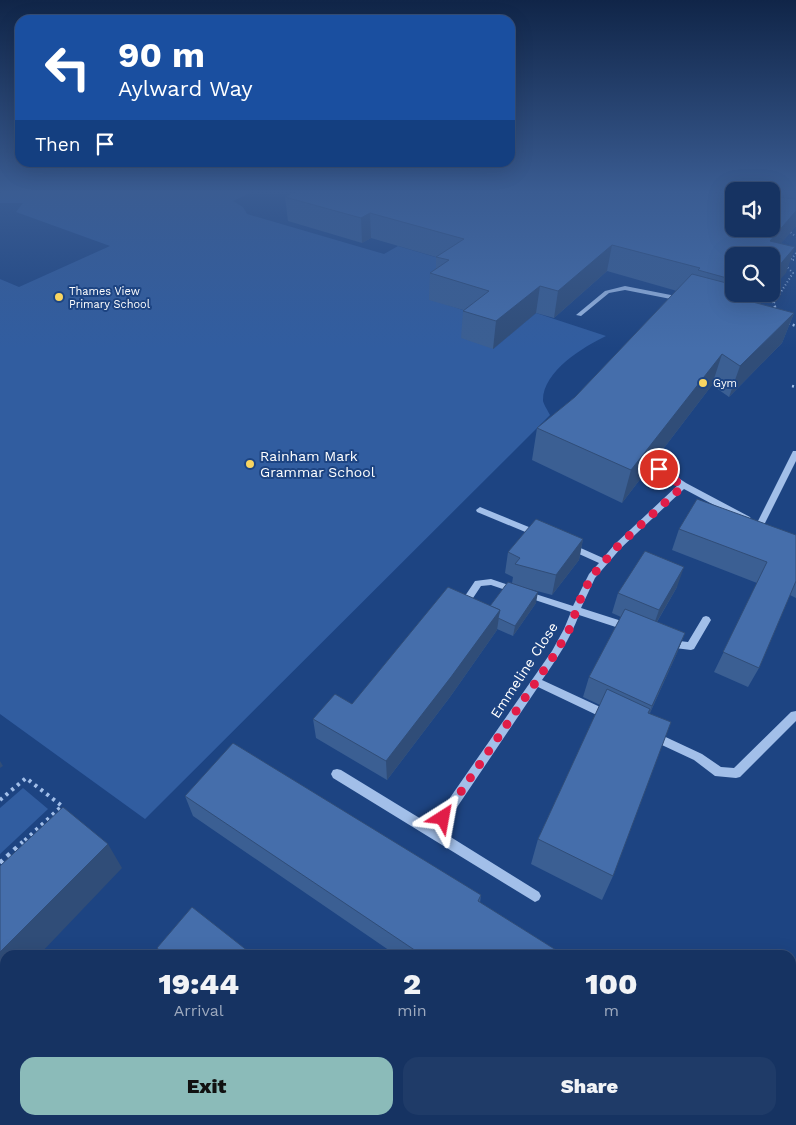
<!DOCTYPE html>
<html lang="en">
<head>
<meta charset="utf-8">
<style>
  :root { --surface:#163362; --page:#1f3b68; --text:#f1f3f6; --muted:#9eaabe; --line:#354e77; --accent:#8bbbb9 }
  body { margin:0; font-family:"Work Sans",sans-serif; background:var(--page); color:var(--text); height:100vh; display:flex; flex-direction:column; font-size:19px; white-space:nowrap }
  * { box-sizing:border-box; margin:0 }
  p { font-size:16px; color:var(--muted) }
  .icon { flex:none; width:28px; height:28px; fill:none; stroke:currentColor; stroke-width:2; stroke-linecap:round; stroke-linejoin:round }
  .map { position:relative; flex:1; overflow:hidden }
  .side { position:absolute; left:0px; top:950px; width:796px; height:175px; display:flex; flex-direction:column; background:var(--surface); border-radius:15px 15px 0 0; box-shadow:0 5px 20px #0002,0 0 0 1px var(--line) }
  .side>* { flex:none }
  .hud { position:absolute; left:15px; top:15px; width:500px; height:152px; border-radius:15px; box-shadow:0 5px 20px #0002,0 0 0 1px var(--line); background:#1a4fa0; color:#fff; overflow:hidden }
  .tools { position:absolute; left:725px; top:182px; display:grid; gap:10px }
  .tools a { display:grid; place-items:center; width:55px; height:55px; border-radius:10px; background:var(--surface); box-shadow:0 5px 20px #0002,0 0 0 1px var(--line); font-size:25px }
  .pin { position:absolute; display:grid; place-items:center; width:42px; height:42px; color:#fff; margin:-21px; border:2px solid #fff; border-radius:50%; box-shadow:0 1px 5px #0007 }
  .me { position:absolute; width:55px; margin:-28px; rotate:34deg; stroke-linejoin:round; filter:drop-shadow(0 0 4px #0008) }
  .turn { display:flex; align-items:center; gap:18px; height:105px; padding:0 20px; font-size:22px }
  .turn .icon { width:65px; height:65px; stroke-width:2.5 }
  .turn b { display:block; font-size:35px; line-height:42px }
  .then { display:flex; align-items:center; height:48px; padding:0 20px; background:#0003; gap:10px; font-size:19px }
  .eta { display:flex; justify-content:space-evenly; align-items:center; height:85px; text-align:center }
  .eta b { font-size:30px; font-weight:800; line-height:35px }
  .cta { display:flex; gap:10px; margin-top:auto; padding:10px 20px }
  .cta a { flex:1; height:58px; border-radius:15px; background:var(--accent); color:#111; font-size:20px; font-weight:800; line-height:58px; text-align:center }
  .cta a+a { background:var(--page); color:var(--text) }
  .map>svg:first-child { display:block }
  .green { fill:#315da0 }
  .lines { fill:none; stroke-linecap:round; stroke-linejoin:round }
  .path-far3 { stroke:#a2bfe9; stroke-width:2; stroke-dasharray:1 2.5; stroke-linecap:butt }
  .path-far2 { stroke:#a2bfe9; stroke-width:2.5; stroke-dasharray:2 3; stroke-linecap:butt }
  .path-far1 { stroke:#a2bfe9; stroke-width:4; stroke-dasharray:3 4.5; stroke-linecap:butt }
  .path { stroke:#a2bfe9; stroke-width:5; stroke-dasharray:4 5.5; stroke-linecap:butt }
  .minor { fill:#a2bfe9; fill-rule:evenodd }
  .wall { fill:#3b5f93 }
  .shaded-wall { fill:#304d78 }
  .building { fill:#456eab; stroke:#304d78 }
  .route { stroke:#e11d48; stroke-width:9; stroke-dasharray:0 16.2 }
  .poi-dot { fill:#f9d561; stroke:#1d4482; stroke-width:2 }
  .labels { text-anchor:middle; stroke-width:4; stroke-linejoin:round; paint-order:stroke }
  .far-poi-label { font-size:11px; fill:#fff; stroke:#1d4482; text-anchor:start }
  .poi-label { font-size:14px; fill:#fff; stroke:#1d4482; text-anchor:start }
  .street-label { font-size:14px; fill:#fff; stroke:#1d4482 }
</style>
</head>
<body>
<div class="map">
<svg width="796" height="1125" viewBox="0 0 796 1125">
  <rect width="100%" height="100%" fill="#1d4482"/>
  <g class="green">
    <path d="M2 191H254L233 201 243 207 247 214 384 254 398 246 462 265 430 299 487 318 493 349 536 313 606 336C583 347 542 372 543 401 544 405 548 411 550 415L145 819 0 714V279L19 287 110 246 16 212 23 203H0V194Z"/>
    <polygon points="23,788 48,809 0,854 0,808"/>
  </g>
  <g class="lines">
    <g class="path-far3">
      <polyline points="788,230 796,237"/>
      <polyline points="796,253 791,260 796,260"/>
      <polyline points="774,303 793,273 786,266"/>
    </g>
    <g class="path-far2">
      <polyline points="773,301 776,310"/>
      <polyline points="788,323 796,326"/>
      <polyline points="792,386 796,387"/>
    </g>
    <polyline class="path-far1" points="0,800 26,778 62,806 22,843"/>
    <polyline class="path" points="0,863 23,842"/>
    <g class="minor">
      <polygon points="625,286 681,297 684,299 681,301 625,290 609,293 581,316 576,315 605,291"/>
      <polygon points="793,451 796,451 796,461 763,527 757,527 756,525"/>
      <path d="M656 467H662L686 483 750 517 751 519 750 521H744L684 489 621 548 595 578 581 608 631 624 633 627 631 630 628 631 579 615C570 639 557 659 542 680L611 712 612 715 611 718 607 719 603 718 538 687 441 831 539 892 541 896 539 900 535 902 333 778 331 774 333 770 337 769 341 770 431 825 552 651 564 629 571 612 523 596 521 594 523 592 526 591 573 606 589 574 599 563 568 549 567 547 568 545H574L603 558 615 544 678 485 656 471 655 469Z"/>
      <polygon points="480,507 541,532 542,534 541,536 535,536 477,512 476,510"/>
      <polygon points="491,579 517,588 519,590 517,592 514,593 491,585 481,586 467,607 461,607 459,605 475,581"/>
      <polygon points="706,616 709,617 711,620 694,649 691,650 667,647 665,644 667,641 670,640 688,642 703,617"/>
      <polygon points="796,711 796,721 740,777 736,778 715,776 694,760 649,739 648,736 649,733 653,731 657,733 702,754 721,767 734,768 791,712"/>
      <polygon points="791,1025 796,1027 796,1043 791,1041"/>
      <polygon points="72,1120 88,1120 86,1125 70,1125"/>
    </g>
  </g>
  <g class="wall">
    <polygon points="287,191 709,191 719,194 771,191 796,191 796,226 781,243 786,273 771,256 734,256 734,294 769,294 760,304 794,313 782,343 729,397 712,385 622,503 532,460 537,428 575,397 677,291 607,271 554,318 536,313 493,349 461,338 463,310 429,300 430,273 436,269 436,257 371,238 362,243 288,221 285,197 294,193"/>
    <polygon points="679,529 796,535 796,598 790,595 759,668 748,687 714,672 757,583 672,550"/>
    <polygon points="583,539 579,560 552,595 522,587 536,603 513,636 497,629 497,630 450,697 387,780 316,738 313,719 352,704 490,606 512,583 513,577 505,573 508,552"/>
    <polygon points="677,587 657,622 685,633 677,653 650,713 613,876 602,900 531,864 538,839 600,705 583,697 589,677 621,617 612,613 618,593"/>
    <polygon points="185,796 481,895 480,903 564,955 396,955 193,816"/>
    <polygon points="157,948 253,955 161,955"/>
    <polygon points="649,1120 791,1120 796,1125 655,1125"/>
  </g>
  <g class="shaded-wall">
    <polygon points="796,211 796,226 770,256 770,241"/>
    <polygon points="370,213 371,238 362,243 361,218"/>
    <polygon points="612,245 607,271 554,318 558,291"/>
    <polygon points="795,247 786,273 771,290 771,275"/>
    <polygon points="540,286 536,313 493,349 496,321"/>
    <polygon points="755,294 758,294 750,317 749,301"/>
    <polygon points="761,294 769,294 756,309"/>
    <polygon points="794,313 782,343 729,397 740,366"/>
    <polygon points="722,354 712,385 622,503 631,470"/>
    <polygon points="583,539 579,560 552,595 556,575"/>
    <polygon points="684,567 677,587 652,630 659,610"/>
    <polygon points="538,592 536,603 513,636 515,626"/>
    <polygon points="500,610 497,630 450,697 387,780 386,761"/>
    <polygon points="685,633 677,653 644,725 652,706"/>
    <polygon points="0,761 3,766 0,768"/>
    <polygon points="108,844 122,868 39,955 5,955 5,990 0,995 0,952"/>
    <polygon points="374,1120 384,1120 381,1125 371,1125"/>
  </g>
  <g class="building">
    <polygon points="297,191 709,191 719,194 720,191 734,191 734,229 771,229 771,191 779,191 778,197 796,199 796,211 770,241 795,247 771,275 771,256 734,256 734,280 698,270 700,268 612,245 558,291 540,286 496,321 463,311 489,291 430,273 449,260 436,257 464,239 370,213 361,218 285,197"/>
    <polygon points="781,191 796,191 796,193"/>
    <polygon points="692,274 734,285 734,294 755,294 749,301 794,313 740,366 722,354 631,470 537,428 575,397"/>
    <polygon points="697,499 796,535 796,581 759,668 723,652 767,562 679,529"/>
    <polygon points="536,519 583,539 556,575 515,564 520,558 508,552"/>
    <polygon points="645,551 684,567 659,610 618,593"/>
    <polygon points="508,582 538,592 515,626 498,618 500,610 490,606"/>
    <polygon points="448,587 500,610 451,677 386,761 313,719 335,694 352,704"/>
    <polygon points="625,609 685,633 652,706 589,677"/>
    <polygon points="607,689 650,709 648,713 671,722 613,876 538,839"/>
    <polygon points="233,743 481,895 478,901 564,955 422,955 185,796"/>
    <polygon points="63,807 108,844 0,952 0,866"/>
    <polygon points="192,907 253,955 165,955 157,948"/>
    <polygon points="791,1113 796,1117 796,1125 680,1125 674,1120 791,1120"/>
    <polygon points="269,1120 374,1120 371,1125 266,1125"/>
  </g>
  <linearGradient id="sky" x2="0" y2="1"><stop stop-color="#102548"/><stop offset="0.55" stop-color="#3a5c92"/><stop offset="1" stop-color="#3a5c92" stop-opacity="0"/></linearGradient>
  <rect width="796" height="349" fill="url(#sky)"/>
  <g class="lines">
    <polyline class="route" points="443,818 555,654 569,630 582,595 592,576 618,546 683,486 659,469"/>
  </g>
  <g class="poi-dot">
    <circle cx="59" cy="297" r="5"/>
    <circle cx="703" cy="383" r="5"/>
    <circle cx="250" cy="464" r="5"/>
  </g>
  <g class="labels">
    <g class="far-poi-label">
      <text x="69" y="295">Thames View<tspan x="69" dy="13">Primary School</tspan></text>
      <text x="713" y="387">Gym</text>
    </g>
    <g class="poi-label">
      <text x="260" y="461">Rainham Mark<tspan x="260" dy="16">Grammar School</tspan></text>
    </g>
    <g class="street-label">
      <text transform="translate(524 670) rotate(-57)" y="5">Emmeline Close</text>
    </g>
  </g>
</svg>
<div class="tools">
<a><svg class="icon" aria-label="sound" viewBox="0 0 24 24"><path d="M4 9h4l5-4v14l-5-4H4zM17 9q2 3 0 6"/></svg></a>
<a><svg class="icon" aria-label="search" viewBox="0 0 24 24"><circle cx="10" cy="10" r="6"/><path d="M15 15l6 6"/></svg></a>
</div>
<div class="pin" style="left:659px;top:469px;background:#d93025"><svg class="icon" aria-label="arrive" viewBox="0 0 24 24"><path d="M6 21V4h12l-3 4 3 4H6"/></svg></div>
<svg class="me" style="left:443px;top:818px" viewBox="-20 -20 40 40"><path d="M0-17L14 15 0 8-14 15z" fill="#e11d48" stroke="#fff" stroke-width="4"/></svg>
<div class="hud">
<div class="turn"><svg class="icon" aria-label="left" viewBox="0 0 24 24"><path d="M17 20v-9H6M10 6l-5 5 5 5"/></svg><div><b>90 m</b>Aylward Way</div></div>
<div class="then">Then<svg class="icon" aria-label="arrive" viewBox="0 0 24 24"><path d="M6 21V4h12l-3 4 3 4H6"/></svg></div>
</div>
<section class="side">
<div class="eta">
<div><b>19:44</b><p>Arrival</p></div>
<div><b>2</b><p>min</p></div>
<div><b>100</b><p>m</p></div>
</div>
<div class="cta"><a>Exit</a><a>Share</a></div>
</section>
</div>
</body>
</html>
